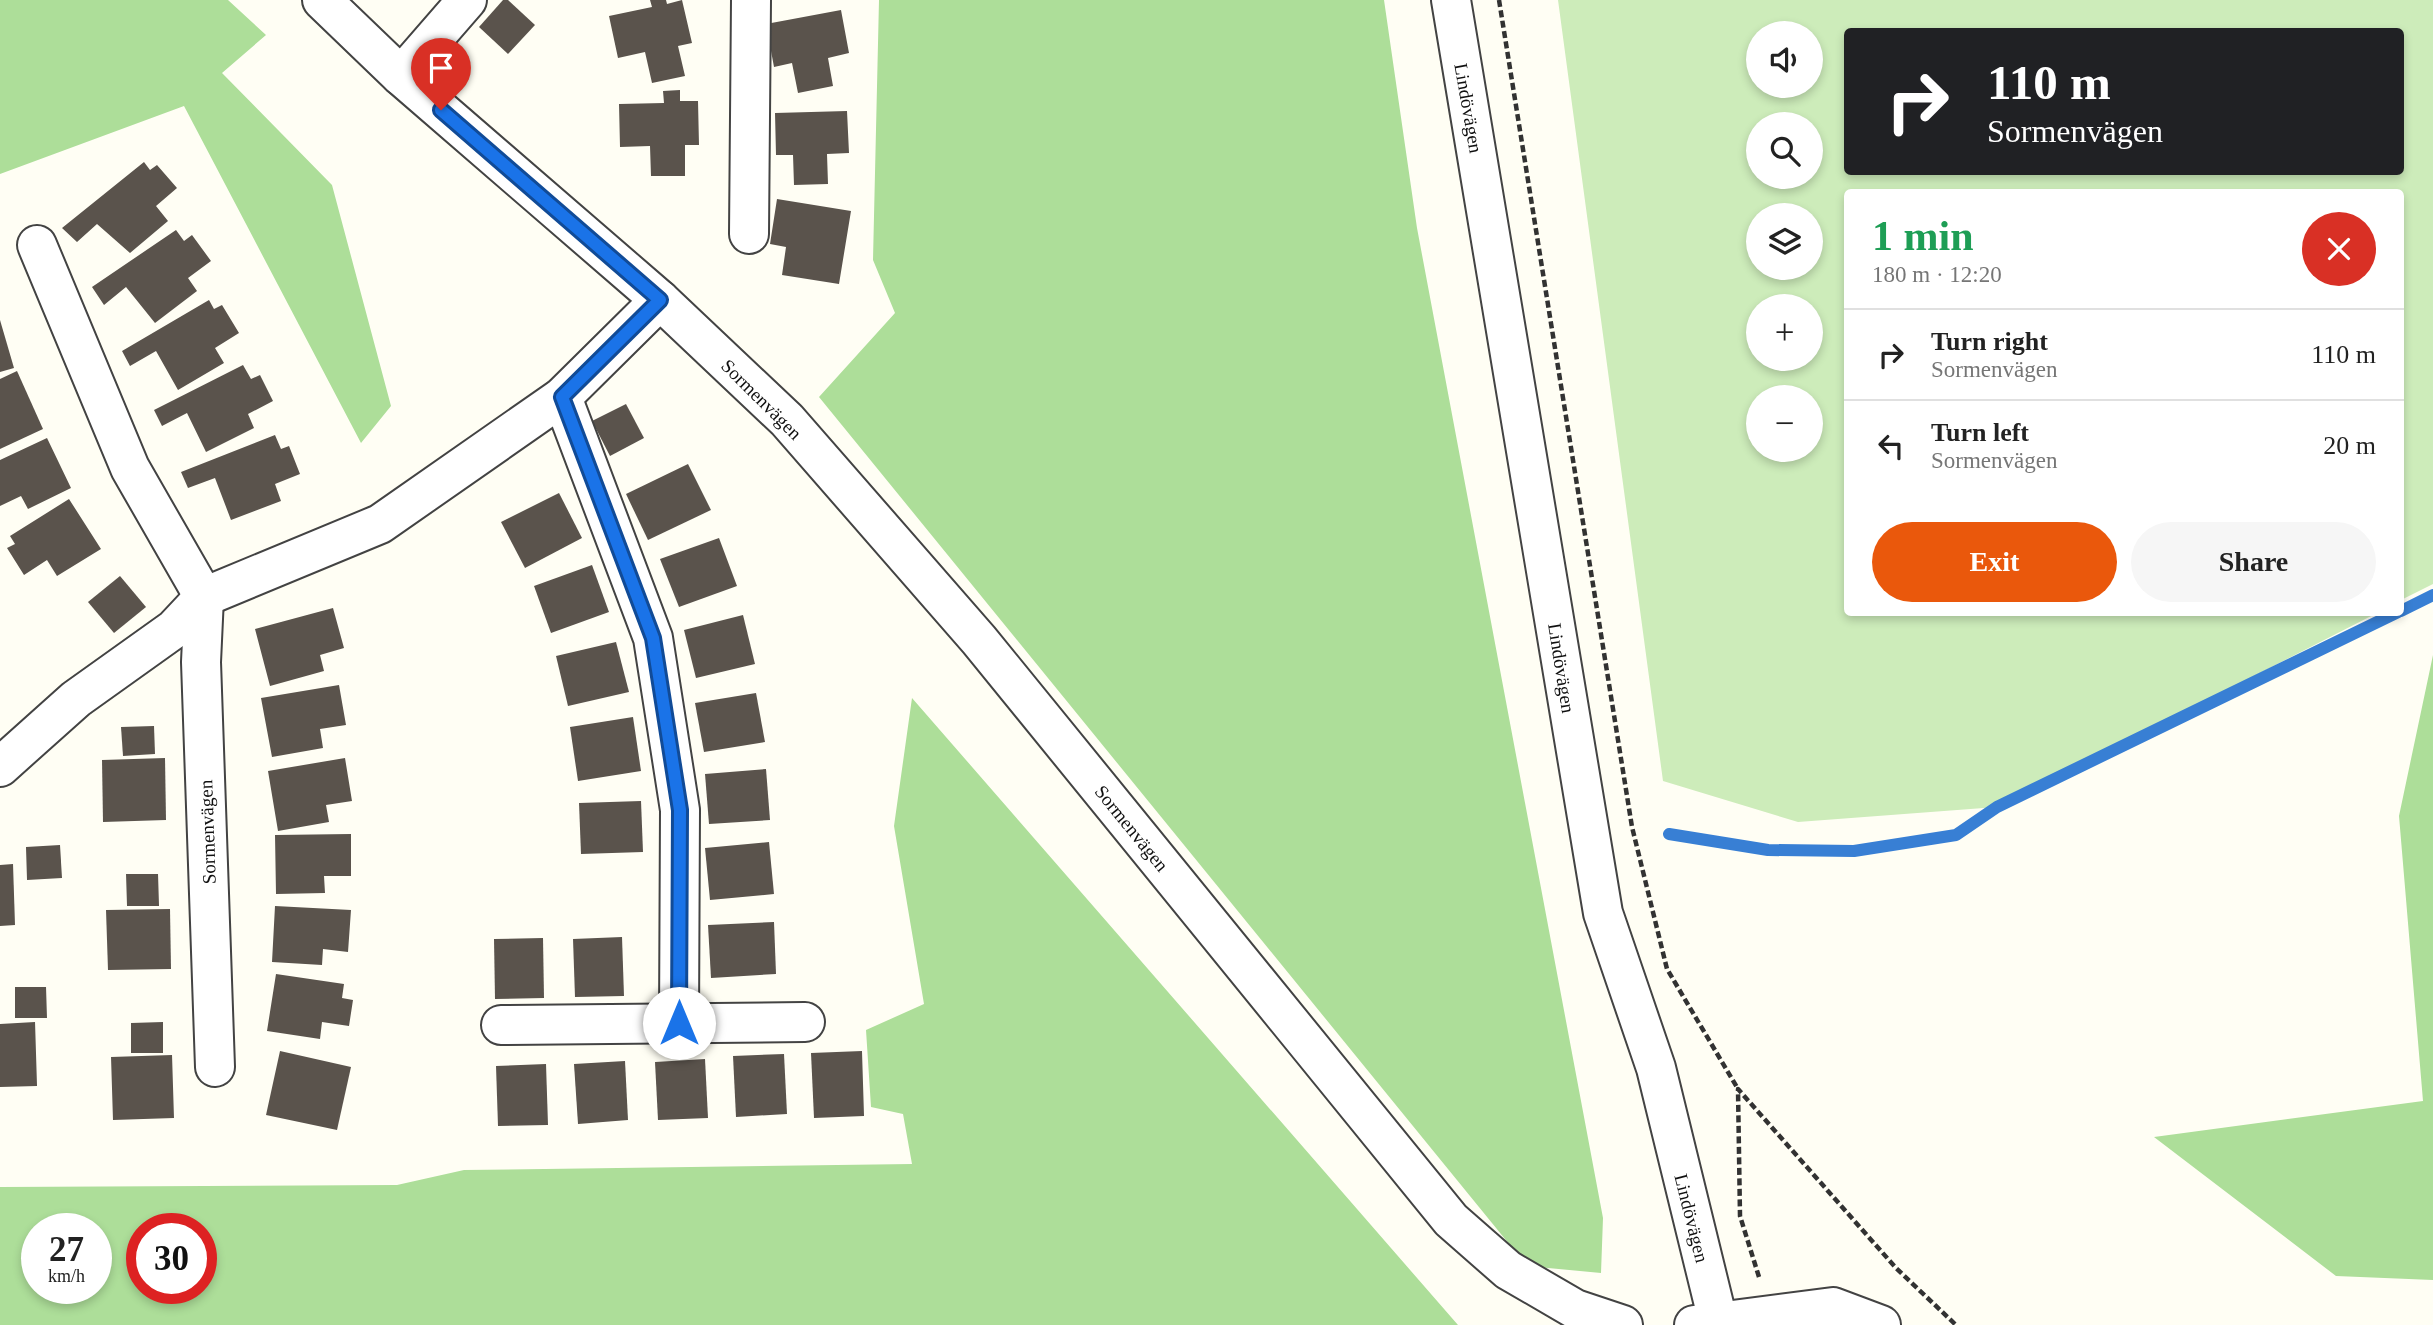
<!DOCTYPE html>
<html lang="en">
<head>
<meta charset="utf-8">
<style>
  :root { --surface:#fff; --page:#f6f6f6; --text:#222; --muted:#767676; --line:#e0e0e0; --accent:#ea580c }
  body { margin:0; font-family:"Times New Roman",serif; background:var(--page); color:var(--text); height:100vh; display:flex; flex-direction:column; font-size:26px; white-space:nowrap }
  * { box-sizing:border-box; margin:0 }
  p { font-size:23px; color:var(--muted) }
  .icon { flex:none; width:38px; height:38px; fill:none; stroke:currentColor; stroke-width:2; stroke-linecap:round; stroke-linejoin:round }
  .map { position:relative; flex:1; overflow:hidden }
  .drawer { position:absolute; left:1844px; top:189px; width:560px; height:427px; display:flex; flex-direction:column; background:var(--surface); border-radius:7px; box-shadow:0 4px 10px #0003 }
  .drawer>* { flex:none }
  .guide { position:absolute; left:1844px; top:28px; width:560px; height:147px; border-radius:7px; box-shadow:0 4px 10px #0003; background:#202124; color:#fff; overflow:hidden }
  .fabs { position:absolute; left:1746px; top:21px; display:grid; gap:14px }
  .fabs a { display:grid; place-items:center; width:77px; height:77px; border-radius:50%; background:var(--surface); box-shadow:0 4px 10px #0003; font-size:35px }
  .speed { position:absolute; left:21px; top:1213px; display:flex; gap:14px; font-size:35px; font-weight:700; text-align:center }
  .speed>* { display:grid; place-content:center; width:91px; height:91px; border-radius:50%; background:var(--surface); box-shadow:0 4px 10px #0003; line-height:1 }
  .speed small { font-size:18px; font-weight:400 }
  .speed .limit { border:10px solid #d22; background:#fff; color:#111 }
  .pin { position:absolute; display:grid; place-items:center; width:60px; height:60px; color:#fff; margin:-72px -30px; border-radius:50% 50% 50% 0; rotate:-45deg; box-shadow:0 0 7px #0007 }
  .pin .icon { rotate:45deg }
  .me { position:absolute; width:77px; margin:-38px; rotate:0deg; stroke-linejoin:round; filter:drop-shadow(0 0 5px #0008) }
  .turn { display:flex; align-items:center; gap:24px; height:147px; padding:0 28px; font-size:32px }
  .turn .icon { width:91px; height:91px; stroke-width:2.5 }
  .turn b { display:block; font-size:49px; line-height:60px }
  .round { display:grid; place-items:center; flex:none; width:74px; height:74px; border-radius:37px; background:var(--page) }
  .head { display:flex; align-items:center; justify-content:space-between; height:119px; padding:0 28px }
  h1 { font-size:42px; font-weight:700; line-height:52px; color:#1e9e55 }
  .action { display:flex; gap:14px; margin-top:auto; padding:14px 28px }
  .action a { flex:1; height:80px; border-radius:42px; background:var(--accent); color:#fff; font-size:28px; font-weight:700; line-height:80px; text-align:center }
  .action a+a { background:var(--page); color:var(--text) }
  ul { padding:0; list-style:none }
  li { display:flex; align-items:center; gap:21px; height:91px; padding:0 28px; border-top:2px solid var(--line) }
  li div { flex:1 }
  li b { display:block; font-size:26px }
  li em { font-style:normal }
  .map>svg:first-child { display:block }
  .green { fill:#cdecba; fill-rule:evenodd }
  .forest { fill:#adde99; fill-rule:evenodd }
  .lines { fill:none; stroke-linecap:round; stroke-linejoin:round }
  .stream { stroke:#387fd4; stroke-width:12 }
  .building { fill:#5a534c }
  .street-casing { stroke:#434343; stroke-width:42 }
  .path { stroke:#323232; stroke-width:4.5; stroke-dasharray:7 3.5; stroke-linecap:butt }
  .street { stroke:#fff; stroke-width:38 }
  .route-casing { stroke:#114b97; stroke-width:18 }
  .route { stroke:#1a73e8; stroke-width:12 }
  .labels { text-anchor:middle; stroke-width:7; stroke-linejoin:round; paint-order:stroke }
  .street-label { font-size:19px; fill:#101010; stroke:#fff }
</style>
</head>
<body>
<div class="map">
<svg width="2433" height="1325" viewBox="0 0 2433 1325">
  <rect width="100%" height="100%" fill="#fffef4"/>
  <path class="green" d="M1558 0H2433V584L2401 600V192H1848V612L2377 613 1997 807 1798 822 1663 781ZM1848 32H2401V172H1848ZM1759 33H1811V86H1759ZM1811 124V177H1759V124ZM1811 215V268H1759V215ZM1759 306H1811V359H1759ZM1759 397H1811V450H1759Z"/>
  <g class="forest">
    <polygon points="0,0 228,0 266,35 222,73 332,185 391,406 361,443 184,106 0,174"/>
    <polygon points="879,0 1384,0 1417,228 1603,1218 1601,1273 1527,1266 819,397 895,313 873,260"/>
    <polygon points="2433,655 2433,1280 2336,1276 2154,1137 2423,1101 2399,816"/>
    <path d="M912 698 1458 1325H0V1187L397 1185 464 1170 912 1164 903 1114 871 1107 866 1030 924 1004 894 826ZM37 1228H96V1288H37ZM142 1228H201V1288H142Z"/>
  </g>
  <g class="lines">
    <g class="stream">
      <polyline points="2401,611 2433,595"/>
      <polyline points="1669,834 1768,850 1854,851 1956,835 1997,807 2398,612"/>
    </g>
  </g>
  <g class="building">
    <polygon points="503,0 508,0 535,25 508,54 479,27"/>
    <polygon points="650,0 666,0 667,4 682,0 692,43 678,46 685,76 652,83 645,52 618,58 609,16 652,7"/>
    <polygon points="841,10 849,53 828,58 833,86 798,93 792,63 774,67 766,24"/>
    <polygon points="680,90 680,101 698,101 699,145 685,145 685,176 651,176 650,146 620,147 619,104 664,103 663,91"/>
    <polygon points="847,111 849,153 827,154 828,184 794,185 793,155 776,155 775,113"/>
    <polygon points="144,162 150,170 157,165 177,188 156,206 168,221 130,253 97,224 77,242 62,228"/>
    <polygon points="777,199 851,211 839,284 782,275 786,247 770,244"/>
    <polygon points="176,230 184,241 192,235 211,261 188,278 197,291 155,323 126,287 104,305 92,287"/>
    <polygon points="209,300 214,309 222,305 239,333 215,348 224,363 178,390 156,351 130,366 122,351"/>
    <polygon points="0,320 14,368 0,372"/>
    <polygon points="243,365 251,379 260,375 273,401 248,414 254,428 206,452 187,413 162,426 154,410"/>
    <polygon points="17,371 43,429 0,449 0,379"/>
    <polygon points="626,404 644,438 610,456 592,421"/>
    <polygon points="275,435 281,449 289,446 300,474 275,484 281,501 231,520 215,478 188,488 181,472"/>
    <polygon points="47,438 71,488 28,509 21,496 0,506 0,460"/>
    <polygon points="688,464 711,510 648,540 626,494"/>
    <polygon points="559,493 582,538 525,568 501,522"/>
    <polygon points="69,499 101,549 57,576 47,560 24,575 7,548 15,544 10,536"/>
    <polygon points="719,538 737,586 679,607 660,559"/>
    <polygon points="592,565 609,612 551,633 534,586"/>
    <polygon points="120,576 146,607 114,633 88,602"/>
    <polygon points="333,608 344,648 320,655 324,671 270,686 255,629"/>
    <polygon points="743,615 755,664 696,678 684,630"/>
    <polygon points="616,642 629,692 568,706 556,656"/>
    <polygon points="339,685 346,725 320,729 323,748 272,757 261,698"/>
    <polygon points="756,693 765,742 704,752 695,703"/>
    <polygon points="633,717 641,771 578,781 570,727"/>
    <polygon points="154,726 155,754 123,756 121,727"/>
    <polygon points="165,758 166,820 103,822 102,760"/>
    <polygon points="345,758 352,801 326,805 329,822 278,831 268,771"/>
    <polygon points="766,769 770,820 709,824 705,774"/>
    <polygon points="641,801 643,852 581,854 579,803"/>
    <polygon points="351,834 351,876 324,876 325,893 276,894 275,835"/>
    <polygon points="769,842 774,894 710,900 705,848"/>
    <polygon points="60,845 62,878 27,880 26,847"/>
    <polygon points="13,864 15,925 0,926 0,865"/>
    <polygon points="126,874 158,874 159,906 127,906"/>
    <polygon points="275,906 351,910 348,952 323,949 322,965 272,962"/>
    <polygon points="170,909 171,969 108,970 106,910"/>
    <polygon points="774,922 776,974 711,978 708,925"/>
    <polygon points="622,937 624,996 575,997 573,939"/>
    <polygon points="543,938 544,998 495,999 494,939"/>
    <polygon points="276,974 344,984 342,998 353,1000 349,1026 322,1022 320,1039 267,1031"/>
    <polygon points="15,987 46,987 47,1018 15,1018"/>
    <polygon points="35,1022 37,1086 0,1087 0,1024"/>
    <polygon points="163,1022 163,1053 131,1053 131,1023"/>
    <polygon points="280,1051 351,1067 337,1130 266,1115"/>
    <polygon points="862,1051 864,1116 814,1118 811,1053"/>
    <polygon points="784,1054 787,1114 736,1117 733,1056"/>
    <polygon points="172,1055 174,1118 113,1120 111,1057"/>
    <polygon points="705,1059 708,1118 658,1120 655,1062"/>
    <polygon points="625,1061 628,1120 578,1124 574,1064"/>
    <polygon points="546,1064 548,1125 498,1126 496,1066"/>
  </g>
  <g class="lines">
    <g class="street-casing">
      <g id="street">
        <polyline points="322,0 401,76 660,300 787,420 979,640 1451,1220 1508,1270 1575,1309 1623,1325"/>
        <polyline points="1451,0 1603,913 1656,1068 1719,1325"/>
        <polyline points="401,76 467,0"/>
        <polyline points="749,234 751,0"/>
        <polyline points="37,245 130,468 204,597 201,662 215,1067"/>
        <polyline points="562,397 653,638 680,810 679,1023"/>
        <polyline points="0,767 76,699 174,629 204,597 380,524 562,397 660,300"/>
        <polyline points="501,1025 805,1022"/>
        <polyline points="1694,1325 1833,1307 1881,1325"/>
      </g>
    </g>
    <g class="path">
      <polyline points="1499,0 1632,827 1667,969 1738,1089"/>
      <polyline points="1759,1277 1740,1216 1738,1089 1896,1268 1956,1325"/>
    </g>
    <use href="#street" class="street"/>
  </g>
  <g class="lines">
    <g class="route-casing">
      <polyline id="route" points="441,110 660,300 562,397 653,638 680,810 679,1023"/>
    </g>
    <use href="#route" class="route"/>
  </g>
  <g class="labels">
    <g class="street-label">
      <text transform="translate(1469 108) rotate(80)" y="7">Lindövägen</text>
      <text transform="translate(762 399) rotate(45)" y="7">Sormenvägen</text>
      <text transform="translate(1562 668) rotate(81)" y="7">Lindövägen</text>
      <text transform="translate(1132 828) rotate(51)" y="7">Sormenvägen</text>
      <text transform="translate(207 832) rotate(-92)" y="7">Sormenvägen</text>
      <text transform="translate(1692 1218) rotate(76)" y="7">Lindövägen</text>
    </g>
  </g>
</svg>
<div class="fabs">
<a><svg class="icon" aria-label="sound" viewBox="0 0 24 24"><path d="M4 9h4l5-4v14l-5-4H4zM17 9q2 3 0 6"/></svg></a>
<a><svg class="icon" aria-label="search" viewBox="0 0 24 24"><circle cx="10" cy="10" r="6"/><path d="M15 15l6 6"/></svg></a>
<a><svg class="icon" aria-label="layers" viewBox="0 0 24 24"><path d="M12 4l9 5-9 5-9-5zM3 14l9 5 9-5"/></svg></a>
<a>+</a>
<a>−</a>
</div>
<div class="speed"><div>27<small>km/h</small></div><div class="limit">30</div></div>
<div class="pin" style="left:441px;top:110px;background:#d93025"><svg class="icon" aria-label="arrive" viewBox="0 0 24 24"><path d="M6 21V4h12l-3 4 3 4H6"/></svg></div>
<svg class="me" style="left:679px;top:1023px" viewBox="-20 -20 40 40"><circle r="19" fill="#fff"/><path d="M0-13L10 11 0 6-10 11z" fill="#1a73e8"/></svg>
<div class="guide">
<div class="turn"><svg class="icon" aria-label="right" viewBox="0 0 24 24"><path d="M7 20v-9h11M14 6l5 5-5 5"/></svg><div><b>110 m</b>Sormenvägen</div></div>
</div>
<section class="drawer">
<div class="head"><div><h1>1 min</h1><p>180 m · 12:20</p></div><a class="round" style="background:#d93025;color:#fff"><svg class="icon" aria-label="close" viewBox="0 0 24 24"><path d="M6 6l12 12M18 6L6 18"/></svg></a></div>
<ul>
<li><svg class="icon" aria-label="right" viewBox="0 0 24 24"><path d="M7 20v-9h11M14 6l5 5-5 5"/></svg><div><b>Turn right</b><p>Sormenvägen</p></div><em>110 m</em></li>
<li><svg class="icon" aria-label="left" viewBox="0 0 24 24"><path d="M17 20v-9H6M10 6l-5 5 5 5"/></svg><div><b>Turn left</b><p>Sormenvägen</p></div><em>20 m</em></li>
</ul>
<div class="action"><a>Exit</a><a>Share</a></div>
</section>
</div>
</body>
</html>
